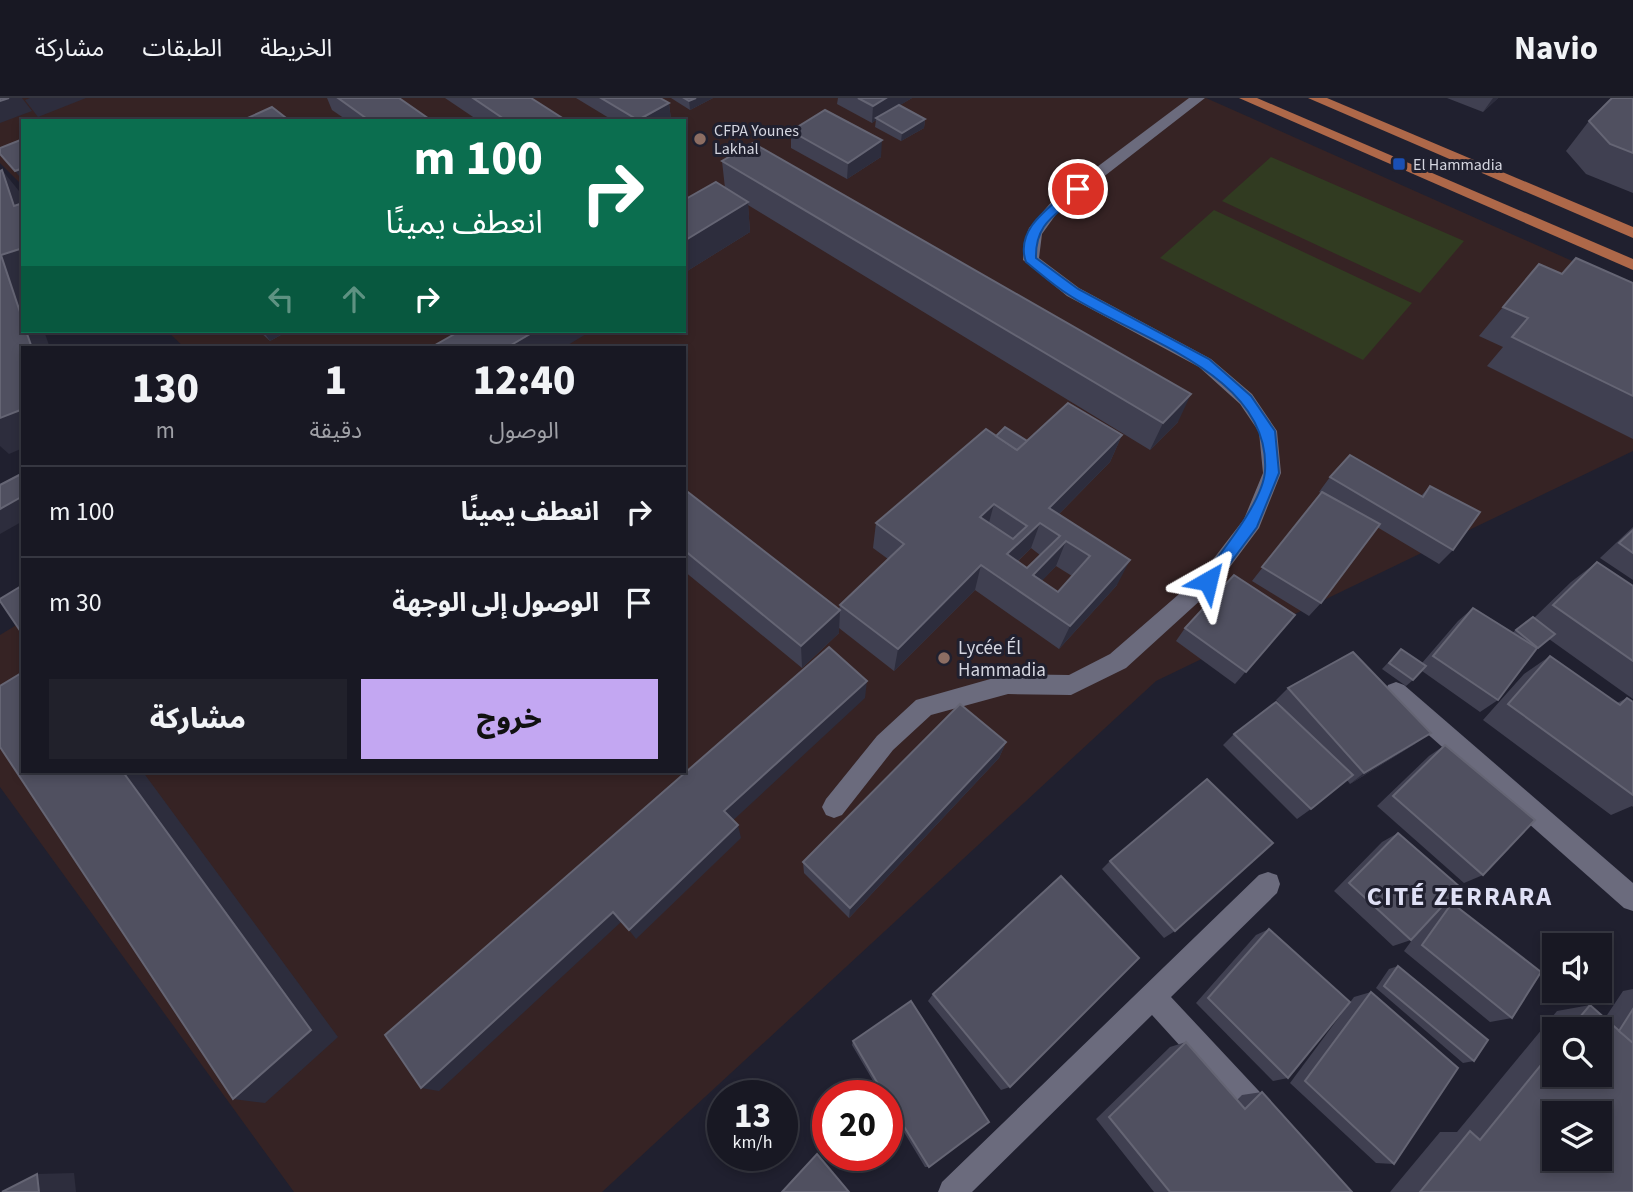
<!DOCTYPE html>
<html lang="ar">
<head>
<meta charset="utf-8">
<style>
  :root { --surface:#181823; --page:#21212b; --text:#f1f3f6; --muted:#9fa0a6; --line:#363741; --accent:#c3a7f2 }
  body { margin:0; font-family:"Source Sans 3","Noto Sans Arabic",sans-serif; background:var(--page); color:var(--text); direction:rtl; height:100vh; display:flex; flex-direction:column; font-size:26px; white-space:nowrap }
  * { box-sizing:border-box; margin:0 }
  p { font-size:23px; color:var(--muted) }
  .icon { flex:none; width:38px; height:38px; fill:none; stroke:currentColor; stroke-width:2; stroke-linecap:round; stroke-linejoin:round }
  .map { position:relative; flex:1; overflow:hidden; direction:ltr }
  .sheet { position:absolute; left:21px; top:248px; width:665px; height:427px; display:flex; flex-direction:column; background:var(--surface); border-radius:0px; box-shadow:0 4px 10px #0003,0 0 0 2px var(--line); direction:rtl }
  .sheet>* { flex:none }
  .guide { position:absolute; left:21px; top:21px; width:665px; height:214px; border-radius:0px; box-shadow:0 4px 10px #0003,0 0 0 2px var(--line); direction:rtl; background:#0b6e4f; color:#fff; overflow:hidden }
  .tools { position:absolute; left:1542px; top:835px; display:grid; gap:14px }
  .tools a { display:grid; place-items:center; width:70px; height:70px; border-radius:0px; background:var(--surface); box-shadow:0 4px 10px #0003,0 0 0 2px var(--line); font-size:35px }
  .speed { position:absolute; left:707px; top:982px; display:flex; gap:14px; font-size:35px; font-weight:700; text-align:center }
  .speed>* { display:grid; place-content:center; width:91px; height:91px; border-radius:50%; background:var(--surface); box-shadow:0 4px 10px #0003,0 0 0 2px var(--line); line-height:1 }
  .speed small { font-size:18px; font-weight:400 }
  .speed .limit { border:10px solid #d22; background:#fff; color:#111 }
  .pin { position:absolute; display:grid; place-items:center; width:60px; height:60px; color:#fff; margin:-30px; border:4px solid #fff; border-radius:50%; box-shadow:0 2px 7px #0007 }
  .me { position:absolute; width:77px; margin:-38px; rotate:37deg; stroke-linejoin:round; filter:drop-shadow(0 0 5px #0008) }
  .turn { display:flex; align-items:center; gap:24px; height:147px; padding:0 28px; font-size:32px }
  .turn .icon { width:91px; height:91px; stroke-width:2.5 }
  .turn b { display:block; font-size:49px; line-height:60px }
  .lanes { display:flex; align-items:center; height:66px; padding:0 28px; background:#0003; justify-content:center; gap:35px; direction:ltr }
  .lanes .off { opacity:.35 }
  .eta { display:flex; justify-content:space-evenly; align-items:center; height:119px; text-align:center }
  .eta b { font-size:42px; font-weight:800; line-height:49px }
  .primary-button { display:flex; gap:14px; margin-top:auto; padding:14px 28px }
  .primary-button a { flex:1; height:80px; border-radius:0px; background:var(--accent); color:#111; font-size:28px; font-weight:800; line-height:80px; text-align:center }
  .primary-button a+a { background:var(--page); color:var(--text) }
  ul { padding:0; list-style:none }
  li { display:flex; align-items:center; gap:21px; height:91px; padding:0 28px; border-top:2px solid var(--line) }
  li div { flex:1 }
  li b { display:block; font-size:26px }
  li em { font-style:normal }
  header { display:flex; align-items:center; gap:42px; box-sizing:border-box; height:98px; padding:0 35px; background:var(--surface); border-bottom:2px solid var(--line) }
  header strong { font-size:33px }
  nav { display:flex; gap:38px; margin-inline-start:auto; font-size:24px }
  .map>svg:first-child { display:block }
  .education { fill:#362324 }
  .green { fill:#313b21 }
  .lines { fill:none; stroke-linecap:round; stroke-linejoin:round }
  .minor { fill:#6b6b7d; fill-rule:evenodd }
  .major { fill:#ae6849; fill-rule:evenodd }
  .wall { fill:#404051; fill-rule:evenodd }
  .shaded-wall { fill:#2d2d3d }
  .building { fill:#505060; stroke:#656574; stroke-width:2; fill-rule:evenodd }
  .route { fill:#1a73e8; stroke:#114b97; stroke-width:2 }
  .education-dot { fill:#8d6e63; stroke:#20202f; stroke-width:2.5 }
  .transit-dot { fill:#1a4fb4; stroke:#20202f; stroke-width:2.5 }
  .labels { text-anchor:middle; stroke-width:6; stroke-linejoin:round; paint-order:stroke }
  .far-poi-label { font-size:16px; fill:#d5d6e0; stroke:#20202f; text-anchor:start }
  .poi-label { font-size:19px; fill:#d5d6e0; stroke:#20202f; text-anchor:start }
  .district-label { font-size:26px; font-weight:bold; letter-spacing:2px; fill:#dfe0f5; stroke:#20202f }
</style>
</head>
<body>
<header>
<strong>Navio</strong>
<nav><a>الخريطة</a><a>الطبقات</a><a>مشاركة</a></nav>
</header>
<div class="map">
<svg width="1633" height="1094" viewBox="0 0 1633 1094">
  <rect width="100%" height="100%" fill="#20202f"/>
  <polygon class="education" points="0,0 1206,0 1633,190 1633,353 1156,583 602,1094 294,1094 0,689 0,537 23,523 23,674 684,674 684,250 185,250 167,233 684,233 684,23 23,23 23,88 0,65"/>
  <g class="green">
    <polygon points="1271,59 1464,143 1420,195 1222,103"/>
    <polygon points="1214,112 1412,205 1363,262 1160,160"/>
  </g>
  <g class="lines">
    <g class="minor">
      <polygon points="1189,0 1205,0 1057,115 1042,136 1039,160 1079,190 1211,261 1252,296 1277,333 1281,375 1259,430 1215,489 1126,570 1071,597 1008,596 931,617 893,652 842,717 834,720 826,717 822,709 826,701 877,638 916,602 1008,576 1069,577 1110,556 1201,477 1244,421 1263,375 1259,334 1240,306 1199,269 1067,198 1023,162 1024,144 1029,130 1053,102"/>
      <polygon points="1396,584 1404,587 1633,785 1633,813 1624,810 1388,601 1385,594 1388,587"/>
      <polygon points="1268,774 1277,777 1280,786 1277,795 1171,899 1272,1007 1276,1017 1272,1027 1262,1031 1252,1027 1152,917 972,1094 938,1094 942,1084 1259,777"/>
    </g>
    <g class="major">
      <polygon points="1239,0 1257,0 1633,161 1633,172"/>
      <polygon points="1308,0 1327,0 1633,129 1633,140"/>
    </g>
  </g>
  <g class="wall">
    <polygon points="327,0 399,0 432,23 348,23 332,12"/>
    <polygon points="445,0 531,0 567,23 479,23"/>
    <polygon points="576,0 660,0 669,5 671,22 614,23"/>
    <polygon points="671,0 713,0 690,12"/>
    <polygon points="838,0 912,0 900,7 925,21 924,30 901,43 875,29 876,22 872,25 837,6"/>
    <polygon points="1447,0 1498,0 1483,14"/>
    <polygon points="1633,0 1633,95 1586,76 1566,53 1589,23"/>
    <polygon points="791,33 881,59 847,81 791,50"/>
    <polygon points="722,63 1178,324 1150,352 748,107 750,134 684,175 684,102 725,90"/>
    <polygon points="1562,176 1633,185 1633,341 1487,268 1503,249 1479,238 1503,209"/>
    <polygon points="259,233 288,233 270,243"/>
    <path d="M1122 337 1110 364 1059 416 1117 487 1059 551 975 492 894 573 839 530V535L802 570 684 473V391L839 512 840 507 888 461 873 450 876 425 996 338 1027 343ZM1031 450 1040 457 1027 470 1018 463ZM1056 468 1072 478 1058 494 1041 483Z"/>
    <polygon points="1330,379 1421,398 1430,388 1453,452 1439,466 1377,429 1321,505 1309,518 1252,483 1321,395 1319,394"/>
    <polygon points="1633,429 1633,482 1600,460"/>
    <polygon points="1597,464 1633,488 1633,601 1549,541 1536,552 1498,602 1480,614 1422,573 1413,582 1406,588 1382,571 1401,551 1422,565 1458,523 1473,510 1512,535 1533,519 1534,520 1571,484"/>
    <polygon points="1295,517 1235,586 1176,543 1185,530"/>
    <polygon points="1550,558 1617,605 1627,600 1633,604 1633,709 1632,708 1611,717 1483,622 1524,576"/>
    <polygon points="1288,590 1415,646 1350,686 1347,682 1311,711 1297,721 1223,647 1234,636 1285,612 1276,602"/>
    <polygon points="1006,644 999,660 849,820 804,775 803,764"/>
    <polygon points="1445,647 1483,777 1464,785 1377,708 1429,658"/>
    <polygon points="1398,735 1441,809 1452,805 1512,920 1490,924 1404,853 1418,834 1411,842 1393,848 1334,793 1382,744"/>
    <polygon points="1110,763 1175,833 1164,840 1102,771"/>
    <polygon points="1269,831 1288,980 1273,983 1196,905 1256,837"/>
    <polygon points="1398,868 1474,963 1463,965 1376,890 1389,871"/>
    <path d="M1633 891V1094H1390L1440 1034H1457L1557 913 1590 907 1605 920 1623 893ZM1554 931H1600L1554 976Z"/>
    <polygon points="1371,894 1394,1066 1376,1065 1290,985 1354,899"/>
    <polygon points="933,896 1010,989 1001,992 928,903"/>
    <polygon points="911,903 989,1024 929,1069 925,1069 887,1006 887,998 882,998 852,947 853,943"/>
    <polygon points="1186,944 1237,1002 1242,997 1262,994 1352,1094 1154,1094 1096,1021 1170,949"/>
  </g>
  <g class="shaded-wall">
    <polygon points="9,0 22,0 32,13 0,25 0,3"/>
    <polygon points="30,0 86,0 38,19 25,2"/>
    <polygon points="696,0 713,0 690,12 689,3"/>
    <polygon points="886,0 912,0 877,21 876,20 876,22 872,25 873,8"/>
    <polygon points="1493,0 1498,0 1483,14"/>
    <polygon points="669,5 671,22 639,23"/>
    <polygon points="925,21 924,30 901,43 902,35"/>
    <polygon points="882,42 881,59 847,81 848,65"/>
    <polygon points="23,70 23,83 15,73"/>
    <polygon points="2,72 23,98 23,118 14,108"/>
    <polygon points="748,104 750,134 684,175 684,143"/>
    <polygon points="23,150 23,223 1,157"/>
    <polygon points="26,233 44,233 50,250 32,250"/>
    <polygon points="263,233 288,233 270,243"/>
    <polygon points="535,233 591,233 563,250 506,250"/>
    <polygon points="1191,296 1178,324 1150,352 1163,325"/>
    <polygon points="23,311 23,350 9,356 0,348 0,320"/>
    <polygon points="1122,337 1110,364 1046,429 1049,410"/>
    <polygon points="23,398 23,423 0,436 0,411"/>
    <polygon points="994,406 987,432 980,419"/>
    <polygon points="1040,425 1031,450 999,481 1007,456"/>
    <polygon points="1066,443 1056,468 1027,499 1033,477"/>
    <polygon points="1130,462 1117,487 1059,551 1070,528"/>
    <polygon points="981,467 975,492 894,573 898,551"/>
    <polygon points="840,512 839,535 802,570 801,548"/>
    <polygon points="867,583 865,600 728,727 724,713"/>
    <polygon points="1431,635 1415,646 1350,686 1364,675"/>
    <polygon points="1006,644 999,660 849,820 850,810"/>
    <polygon points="123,674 143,674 338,939 265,1005 233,1001"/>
    <polygon points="738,727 741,740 636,841 629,832"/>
    <polygon points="613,814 621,824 439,993 421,990"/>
    <polygon points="74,1075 76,1094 39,1094 37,1076"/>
  </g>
  <g class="building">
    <polygon points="0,0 9,0 0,3"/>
    <polygon points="338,0 399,0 432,23 370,23"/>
    <polygon points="473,0 531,0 567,23 507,23"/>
    <polygon points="601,0 660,0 669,5 638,22"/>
    <polygon points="684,0 696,0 689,3"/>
    <polygon points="858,0 886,0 873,8"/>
    <polygon points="1612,0 1633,0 1633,55 1610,46 1589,23"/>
    <polygon points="899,7 925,21 902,35 876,20"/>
    <polygon points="272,9 290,23 241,23"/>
    <polygon points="825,12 882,42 848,65 791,33"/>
    <polygon points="23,41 23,70 15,73 0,56 0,50"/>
    <polygon points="753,45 1191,296 1163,325 722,63"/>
    <polygon points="2,72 14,108 23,105 23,150 1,157 23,223 23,233 26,233 32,250 23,250 23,311 0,320 0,73"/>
    <polygon points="716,84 748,104 684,143 684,102"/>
    <polygon points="1576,160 1633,185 1633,298 1512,239 1528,220 1503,209 1539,166 1562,176"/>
    <polygon points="460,233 535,233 506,250 430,250"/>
    <path d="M1068 305 1122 337 1049 410 1130 462 1070 528 981 467 898 551 840 507 904 446 876 425 986 331 1017 352ZM994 406 1027 428 1013 441 980 419ZM1040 425 1060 438 1027 470 1007 456ZM1066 443 1090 458 1058 494 1033 477Z"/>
    <polygon points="1005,329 1027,343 1017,352 996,338"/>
    <polygon points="1350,357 1423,399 1430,388 1480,414 1453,452 1330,379"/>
    <polygon points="23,375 23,398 0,411 0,387"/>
    <polygon points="684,391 840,512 801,548 684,452"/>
    <polygon points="1322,394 1380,426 1321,505 1262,469"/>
    <polygon points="1633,432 1633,455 1619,445"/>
    <polygon points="1597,464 1633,488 1633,563 1553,507"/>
    <polygon points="1234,477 1295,517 1246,574 1185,530"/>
    <polygon points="23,487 23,537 0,503 0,501"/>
    <polygon points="1473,510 1537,550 1498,602 1433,558"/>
    <polygon points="1533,519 1555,536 1538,550 1516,532"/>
    <polygon points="829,549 867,583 724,713 738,727 629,832 613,814 421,990 385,937"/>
    <polygon points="1401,551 1426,568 1413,582 1389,565"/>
    <polygon points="1353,554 1431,635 1364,675 1288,590"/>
    <polygon points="1550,558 1620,607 1627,600 1633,604 1633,697 1508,606"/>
    <polygon points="23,574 23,674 123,674 311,932 233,1001 0,649 0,588"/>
    <polygon points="1276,604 1353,677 1311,711 1234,636"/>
    <polygon points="960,606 1006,644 850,810 803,764"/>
    <polygon points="1445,647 1535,722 1483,777 1393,698"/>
    <polygon points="1207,681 1273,745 1175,833 1110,763"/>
    <polygon points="1398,735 1460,789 1411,842 1349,785"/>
    <polygon points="1061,778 1139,860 1010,989 933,896"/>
    <polygon points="1452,805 1541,874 1512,920 1422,847"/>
    <polygon points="1269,831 1350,904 1288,980 1208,900"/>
    <polygon points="1398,868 1488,942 1474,963 1384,888"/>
    <polygon points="1371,894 1458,970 1394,1066 1305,983"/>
    <polygon points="911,903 989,1024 929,1069 887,1001 887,998 885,998 853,943"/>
    <path d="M1590 907 1633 945V1094H1420L1470 1033 1480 1042 1554 951V976H1600V931H1570ZM1554 1015H1600V1060H1554Z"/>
    <polygon points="1633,911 1633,945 1619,933"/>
    <polygon points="1186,944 1245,1011 1262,994 1352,1094 1170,1094 1109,1019"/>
    <polygon points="817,1056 849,1094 782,1094"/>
    <polygon points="37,1076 39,1094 2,1094"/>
  </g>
  <path class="route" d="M1074 88 1084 91C1061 116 1035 121 1036 160L1078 191 1209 261 1251 298 1275 333 1279 375 1257 429 1214 487 1208 489 1201 483 1203 479C1221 454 1263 404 1265 373 1271 276 1135 240 1069 197 1054 188 1040 175 1026 164 1014 130 1052 108 1074 88Z"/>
  <g class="education-dot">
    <circle cx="700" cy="41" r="7"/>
    <circle cx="944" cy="560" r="7"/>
  </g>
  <rect class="transit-dot" x="1392" y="59" width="14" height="14" rx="3.5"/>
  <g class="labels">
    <g class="far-poi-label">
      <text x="714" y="38">CFPA Younes<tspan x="714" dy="18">Lakhal</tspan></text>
      <text x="1413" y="72">El Hammadia</text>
    </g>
    <g class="poi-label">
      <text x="958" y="556">Lycée Él<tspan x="958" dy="22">Hammadia</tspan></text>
    </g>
    <g class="district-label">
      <text x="1460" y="807">CITÉ ZERRARA</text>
    </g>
  </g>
</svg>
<div class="tools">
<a><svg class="icon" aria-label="sound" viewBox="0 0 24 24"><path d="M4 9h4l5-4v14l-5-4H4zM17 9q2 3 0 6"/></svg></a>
<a><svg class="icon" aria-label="search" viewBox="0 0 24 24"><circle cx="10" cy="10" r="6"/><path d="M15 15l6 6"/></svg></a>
<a><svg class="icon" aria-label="layers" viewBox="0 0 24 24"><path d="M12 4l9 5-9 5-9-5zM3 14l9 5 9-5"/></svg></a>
</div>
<div class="speed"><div>13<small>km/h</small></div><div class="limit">20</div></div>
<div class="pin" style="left:1078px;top:91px;background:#d93025"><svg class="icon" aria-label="arrive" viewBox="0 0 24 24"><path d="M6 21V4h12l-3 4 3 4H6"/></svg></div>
<svg class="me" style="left:1208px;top:483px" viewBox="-20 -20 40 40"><path d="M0-17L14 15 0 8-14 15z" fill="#1a73e8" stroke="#fff" stroke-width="4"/></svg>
<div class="guide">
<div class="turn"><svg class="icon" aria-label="right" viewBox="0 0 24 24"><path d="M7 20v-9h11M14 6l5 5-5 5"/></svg><div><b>100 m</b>انعطف يمينًا</div></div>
<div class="lanes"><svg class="icon off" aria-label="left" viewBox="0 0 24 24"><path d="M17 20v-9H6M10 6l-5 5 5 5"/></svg><svg class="icon off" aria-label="ahead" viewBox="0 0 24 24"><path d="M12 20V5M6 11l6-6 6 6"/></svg><svg class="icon" aria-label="right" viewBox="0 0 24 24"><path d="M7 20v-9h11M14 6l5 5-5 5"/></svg></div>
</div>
<section class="sheet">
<div class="eta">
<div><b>12:40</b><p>الوصول</p></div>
<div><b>1</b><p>دقيقة</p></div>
<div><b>130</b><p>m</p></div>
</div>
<ul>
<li><svg class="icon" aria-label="right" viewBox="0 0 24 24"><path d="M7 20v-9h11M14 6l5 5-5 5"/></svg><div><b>انعطف يمينًا</b></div><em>100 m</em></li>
<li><svg class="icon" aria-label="arrive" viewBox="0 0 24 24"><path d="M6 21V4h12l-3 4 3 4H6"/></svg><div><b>الوصول إلى الوجهة</b></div><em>30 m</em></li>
</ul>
<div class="primary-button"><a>خروج</a><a>مشاركة</a></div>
</section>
</div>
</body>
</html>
